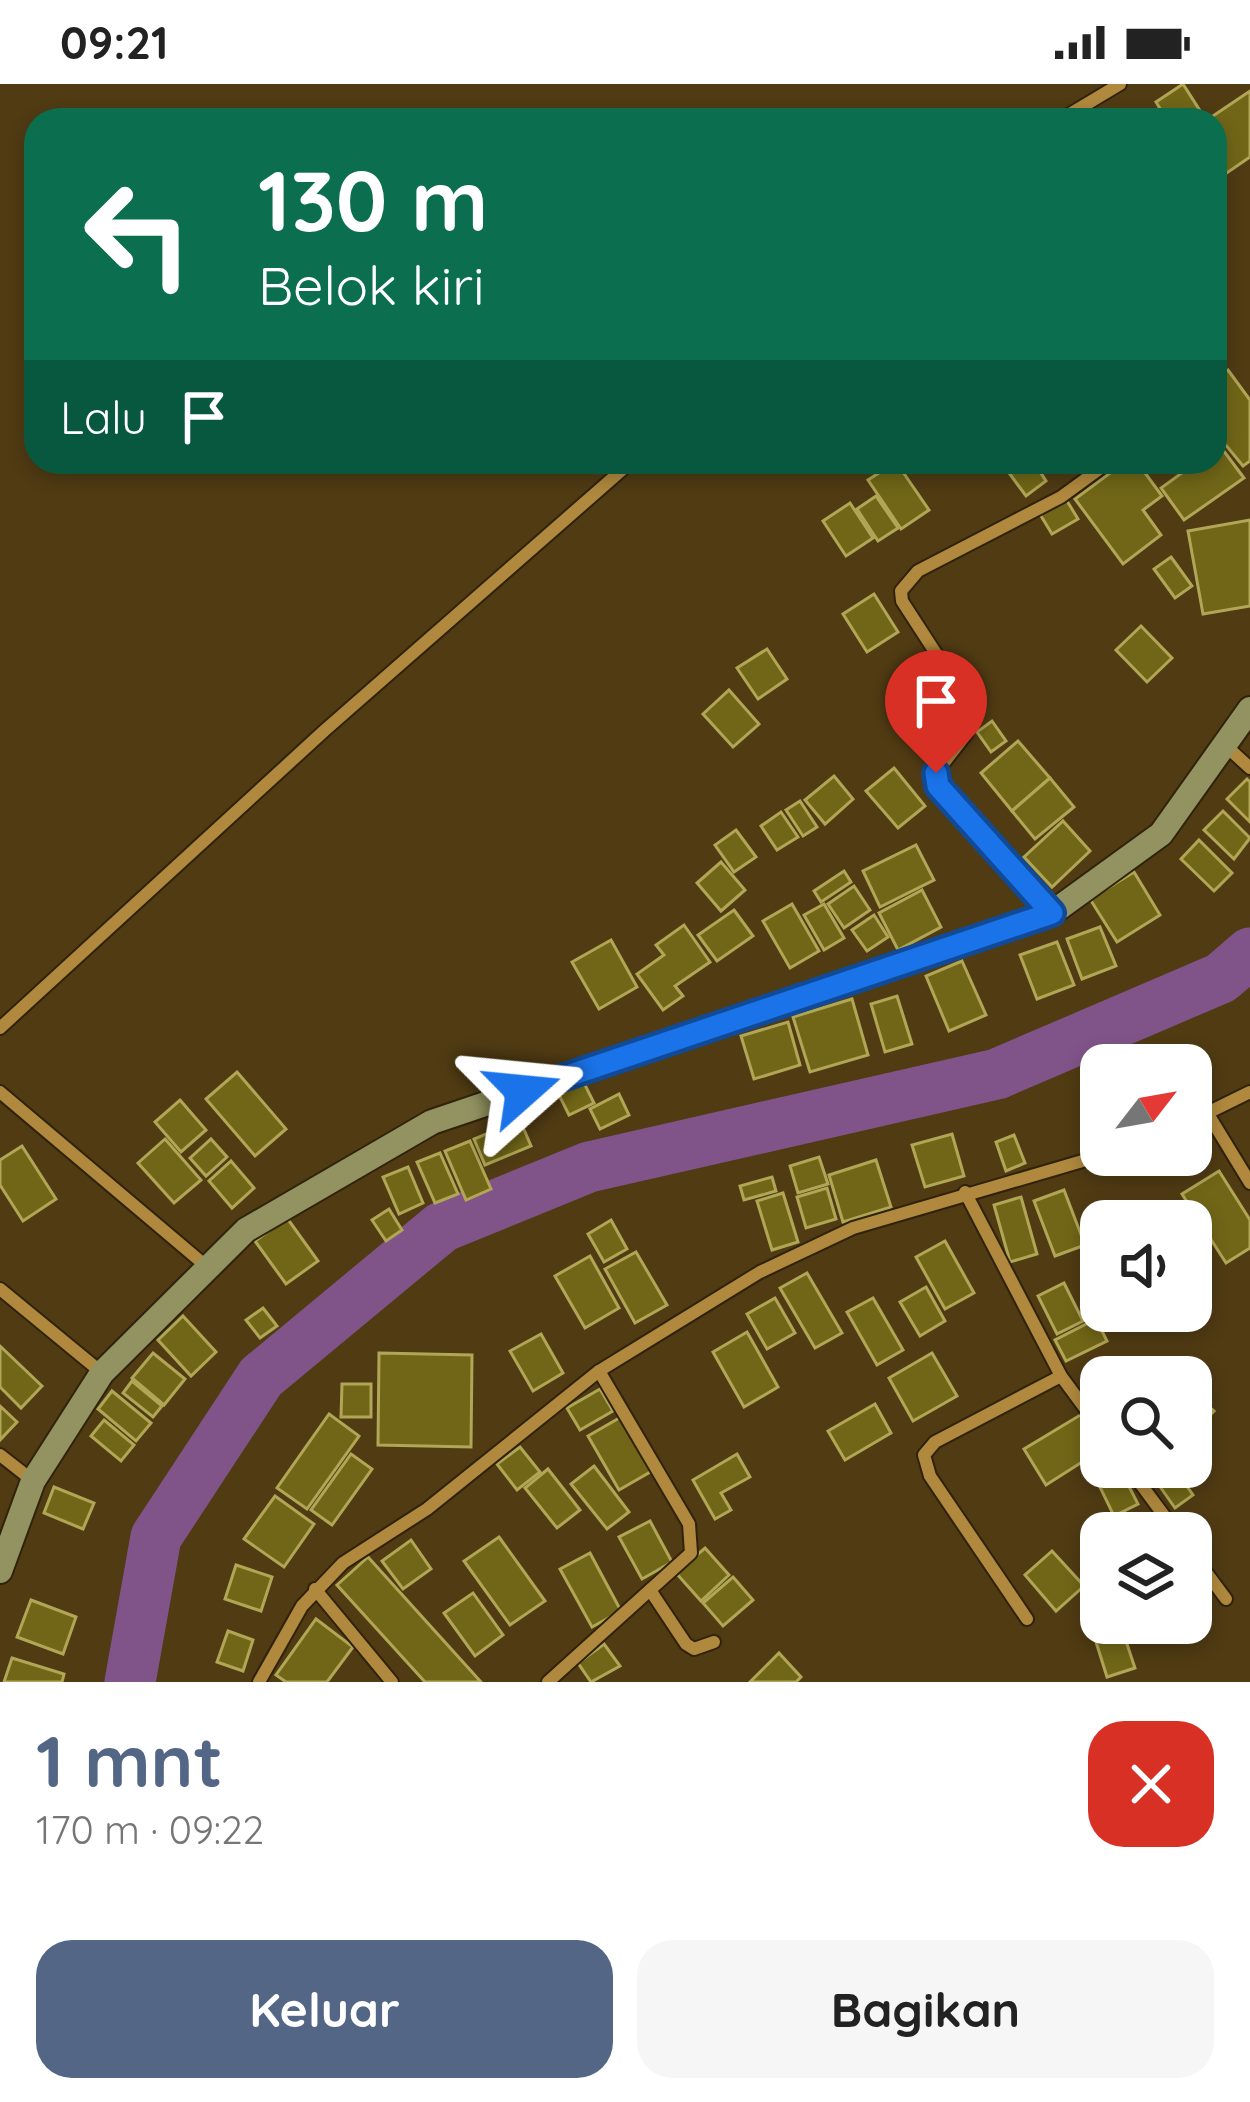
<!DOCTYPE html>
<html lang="id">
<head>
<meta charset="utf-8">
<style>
  :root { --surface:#fff; --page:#f6f6f6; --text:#222; --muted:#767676; --accent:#546685 }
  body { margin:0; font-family:Quicksand,sans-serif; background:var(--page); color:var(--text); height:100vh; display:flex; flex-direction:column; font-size:45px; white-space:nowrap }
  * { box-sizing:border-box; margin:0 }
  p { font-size:39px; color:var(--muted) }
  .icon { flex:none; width:66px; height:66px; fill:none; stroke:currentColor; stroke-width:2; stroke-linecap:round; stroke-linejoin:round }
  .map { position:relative; height:1598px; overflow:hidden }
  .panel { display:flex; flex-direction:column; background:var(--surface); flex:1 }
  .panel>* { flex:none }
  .hud { position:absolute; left:24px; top:24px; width:1203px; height:366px; border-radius:36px; box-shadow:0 6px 18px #0003; background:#0b6e4f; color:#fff; overflow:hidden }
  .needle { width:78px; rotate:59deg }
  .controls { position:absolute; left:1080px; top:960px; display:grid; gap:24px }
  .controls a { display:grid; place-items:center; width:132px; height:132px; border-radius:24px; background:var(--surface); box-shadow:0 6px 18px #0003; font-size:60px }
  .pin { position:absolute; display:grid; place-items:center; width:102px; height:102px; color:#fff; margin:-123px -51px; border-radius:50% 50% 50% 0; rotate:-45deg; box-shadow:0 0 12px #0007 }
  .pin .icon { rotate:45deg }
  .me { position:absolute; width:132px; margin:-66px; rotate:72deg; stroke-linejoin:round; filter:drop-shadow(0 0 9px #0008) }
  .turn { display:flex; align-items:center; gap:42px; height:252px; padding:0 36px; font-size:54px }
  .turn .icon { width:156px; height:156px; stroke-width:2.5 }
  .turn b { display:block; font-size:84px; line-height:102px }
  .then { display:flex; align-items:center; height:114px; padding:0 36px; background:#0003; gap:24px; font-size:45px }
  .round { display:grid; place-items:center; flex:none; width:126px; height:126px; border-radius:36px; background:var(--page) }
  .summary { display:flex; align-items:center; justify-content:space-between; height:204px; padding:0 36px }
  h1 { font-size:72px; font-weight:700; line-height:90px; color:var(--accent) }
  .cta { display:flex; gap:24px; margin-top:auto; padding:24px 36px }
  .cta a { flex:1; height:138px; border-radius:36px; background:var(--accent); color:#fff; font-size:48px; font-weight:700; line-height:138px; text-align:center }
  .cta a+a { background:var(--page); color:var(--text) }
  .status { display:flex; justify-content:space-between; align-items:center; height:84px; padding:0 60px; background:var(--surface); direction:ltr }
  .status svg { height:33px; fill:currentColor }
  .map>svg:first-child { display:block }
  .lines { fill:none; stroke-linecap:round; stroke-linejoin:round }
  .river { stroke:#815489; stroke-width:51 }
  .building { fill:#716617; stroke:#b1a655; stroke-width:3 }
  .street-casing { stroke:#30230c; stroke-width:16 }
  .secondary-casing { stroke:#30230c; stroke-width:28 }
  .street { stroke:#b0893e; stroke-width:12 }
  .secondary { stroke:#929360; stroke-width:24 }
  .route-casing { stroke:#114b97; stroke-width:30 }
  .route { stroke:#1a73e8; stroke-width:21 }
</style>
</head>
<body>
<div class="status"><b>09:21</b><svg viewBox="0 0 49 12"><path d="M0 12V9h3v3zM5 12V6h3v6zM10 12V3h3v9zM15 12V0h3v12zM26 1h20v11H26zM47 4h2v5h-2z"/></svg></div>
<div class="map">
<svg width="1250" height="1598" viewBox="0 0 1250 1598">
  <rect width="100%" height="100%" fill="#503b13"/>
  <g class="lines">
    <polyline class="river" points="130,1598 156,1453 261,1293 442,1143 589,1083 997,990 1221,894 1250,869"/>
  </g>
  <g class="building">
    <polygon points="1183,0 1204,33 1200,36 1167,36 1156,18"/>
    <polygon points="1250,7 1250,73 1215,97 1215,36 1207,36"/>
    <polygon points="1228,286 1250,316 1250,377 1243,382 1215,348 1215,296"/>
    <polygon points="1220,362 1244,394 1184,436 1161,404 1197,378 1215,378"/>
    <polygon points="896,378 929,426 901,445 868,396"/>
    <polygon points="1001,378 1049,378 1039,386 1046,397 1026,412"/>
    <polygon points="1125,378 1137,378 1162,412 1143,426 1161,451 1123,480 1075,415"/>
    <polygon points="876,412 898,444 878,457 857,425"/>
    <polygon points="1064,412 1078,435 1052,450 1038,427"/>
    <polygon points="850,419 873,454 846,472 823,437"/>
    <polygon points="1250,436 1250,522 1203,530 1188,447"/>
    <polygon points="1171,473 1192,502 1175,514 1154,485"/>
    <polygon points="874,510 898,548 867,568 843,530"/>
    <polygon points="1141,542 1172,574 1147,598 1116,566"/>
    <polygon points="767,565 787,595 758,615 737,584"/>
    <polygon points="931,601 956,645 926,662 901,617"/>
    <polygon points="729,606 759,640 733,663 703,630"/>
    <polygon points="992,637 1006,657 991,668 977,648"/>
    <polygon points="1018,657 1050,694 1012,727 981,689"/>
    <polygon points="894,684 925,722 898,744 866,707"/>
    <polygon points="834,692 853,715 825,740 805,716"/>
    <polygon points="1050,694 1074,723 1035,755 1012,727"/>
    <polygon points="1247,695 1250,698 1250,738 1227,715"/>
    <polygon points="800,717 817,743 803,752 786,726"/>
    <polygon points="1223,727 1250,754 1234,775 1204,746"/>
    <polygon points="781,728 798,753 777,766 761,742"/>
    <polygon points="1063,737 1090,767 1052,803 1024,773"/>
    <polygon points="736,746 756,773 734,788 715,761"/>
    <polygon points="1199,756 1232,789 1214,807 1181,775"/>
    <polygon points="916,761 934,796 880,823 863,787"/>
    <polygon points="721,778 745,806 721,827 697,799"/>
    <polygon points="844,787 851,798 821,818 814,807"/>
    <polygon points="1134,788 1160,831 1117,858 1090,815"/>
    <polygon points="854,802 870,826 844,844 828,820"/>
    <polygon points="922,806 941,843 898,866 879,829"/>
    <polygon points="792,820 819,867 790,884 763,837"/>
    <polygon points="824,820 844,854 824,866 804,831"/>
    <polygon points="734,826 753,852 717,877 698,851"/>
    <polygon points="874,831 888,853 867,867 852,846"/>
    <polygon points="684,841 710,878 675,902 683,912 663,926 637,890 664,871 656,861"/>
    <polygon points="1100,843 1116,882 1082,895 1067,855"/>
    <polygon points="611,856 637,903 599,925 572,878"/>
    <polygon points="1057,858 1074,901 1037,915 1020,871"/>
    <polygon points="962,877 986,931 949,947 926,892"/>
    <polygon points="897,912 912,960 885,968 871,920"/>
    <polygon points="852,915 868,971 810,988 793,933"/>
    <polygon points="788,938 800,981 754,995 741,952"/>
    <polygon points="237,988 286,1045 255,1072 206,1015"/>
    <polygon points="582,995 594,1019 569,1031 557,1007"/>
    <polygon points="619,1010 629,1031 600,1045 590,1025"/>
    <polygon points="1101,1013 1101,1052 1098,1053 1087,1018"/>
    <polygon points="180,1016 206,1046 181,1068 155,1038"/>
    <polygon points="520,1036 531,1062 485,1081 474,1055"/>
    <polygon points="952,1050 964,1092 925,1103 912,1061"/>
    <polygon points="1014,1051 1025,1079 1006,1087 996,1058"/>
    <polygon points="165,1055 201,1096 174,1119 138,1079"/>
    <polygon points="211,1055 227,1073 206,1092 190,1074"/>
    <polygon points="470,1057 491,1105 466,1116 445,1067"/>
    <polygon points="22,1062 56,1115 23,1137 0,1101 0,1076"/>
    <polygon points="440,1069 458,1110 435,1119 417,1078"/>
    <polygon points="819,1073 828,1100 798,1109 790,1082"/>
    <polygon points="876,1076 891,1123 843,1138 829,1091"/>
    <polygon points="231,1077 254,1104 232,1124 209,1097"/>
    <polygon points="408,1083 423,1119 399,1130 383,1093"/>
    <polygon points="1219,1087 1250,1136 1250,1164 1226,1179 1182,1110"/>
    <polygon points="772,1093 776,1107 744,1116 740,1102"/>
    <polygon points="827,1104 836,1135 806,1144 797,1113"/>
    <polygon points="1064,1106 1085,1161 1055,1172 1034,1117"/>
    <polygon points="783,1109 798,1158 772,1166 757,1117"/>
    <polygon points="1021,1113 1037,1170 1010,1178 994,1121"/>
    <polygon points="389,1125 402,1146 386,1157 372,1136"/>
    <polygon points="287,1134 318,1177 286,1200 255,1157"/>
    <polygon points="611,1136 627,1165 604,1178 588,1150"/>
    <polygon points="945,1157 974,1209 945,1225 916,1173"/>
    <polygon points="636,1168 667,1221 635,1239 605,1185"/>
    <polygon points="590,1172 619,1224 585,1244 555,1192"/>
    <polygon points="807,1189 842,1249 815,1264 780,1204"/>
    <polygon points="1064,1199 1083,1237 1057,1250 1038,1212"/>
    <polygon points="926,1203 945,1237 920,1252 900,1218"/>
    <polygon points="775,1214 795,1249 767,1265 747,1230"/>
    <polygon points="873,1214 903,1266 877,1281 847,1228"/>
    <polygon points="263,1224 277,1242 260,1254 246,1236"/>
    <polygon points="183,1232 216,1268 191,1292 158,1256"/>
    <polygon points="1096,1235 1107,1257 1066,1277 1055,1256"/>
    <polygon points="747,1248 778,1303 744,1323 713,1268"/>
    <polygon points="541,1250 563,1289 533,1307 510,1267"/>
    <polygon points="0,1262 42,1302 21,1324 0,1303"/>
    <polygon points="153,1269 185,1295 164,1321 132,1294"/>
    <polygon points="379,1269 472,1271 471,1363 378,1361"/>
    <polygon points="932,1269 957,1312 913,1337 889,1294"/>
    <polygon points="132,1297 162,1322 153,1333 123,1309"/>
    <polygon points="342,1300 371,1300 371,1333 341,1333"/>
    <polygon points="600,1305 613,1327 580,1346 567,1324"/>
    <polygon points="1191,1306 1214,1327 1199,1343 1191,1336"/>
    <polygon points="112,1307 151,1339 136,1357 98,1325"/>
    <polygon points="875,1320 891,1349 845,1376 828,1347"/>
    <polygon points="0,1322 17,1338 0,1356"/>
    <polygon points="329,1330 359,1352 307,1425 277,1404"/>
    <polygon points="1082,1330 1101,1366 1046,1401 1024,1365"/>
    <polygon points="621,1333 652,1387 619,1406 588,1352"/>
    <polygon points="104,1336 134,1361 121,1377 91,1352"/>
    <polygon points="520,1363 540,1388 517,1406 497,1380"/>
    <polygon points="351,1370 372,1385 332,1441 311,1426"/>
    <polygon points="737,1370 750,1393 721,1409 731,1426 715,1435 693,1396"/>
    <polygon points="594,1382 629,1428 607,1445 571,1400"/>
    <polygon points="1119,1383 1138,1420 1114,1432 1096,1395"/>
    <polygon points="1155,1383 1173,1383 1193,1411 1175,1424 1149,1387"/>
    <polygon points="548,1385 580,1426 557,1444 525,1404"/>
    <polygon points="54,1403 94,1419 83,1445 44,1429"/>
    <polygon points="275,1412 314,1440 284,1483 244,1455"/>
    <polygon points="650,1437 672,1478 642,1495 619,1453"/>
    <polygon points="499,1453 545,1517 510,1541 464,1477"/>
    <polygon points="411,1456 431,1485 403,1505 382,1477"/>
    <polygon points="705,1464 729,1491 701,1517 676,1489"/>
    <polygon points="1052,1467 1084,1502 1056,1527 1025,1491"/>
    <polygon points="590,1469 621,1527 592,1543 560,1485"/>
    <polygon points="368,1473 481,1598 425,1598 337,1501"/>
    <polygon points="236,1481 272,1493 261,1527 225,1515"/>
    <polygon points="733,1493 753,1516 723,1542 703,1519"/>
    <polygon points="473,1509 503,1551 475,1572 444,1529"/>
    <polygon points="31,1516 76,1533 63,1570 17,1553"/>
    <polygon points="316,1535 353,1563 327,1598 286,1598 276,1591"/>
    <polygon points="1120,1539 1135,1584 1107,1593 1092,1545"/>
    <polygon points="228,1547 253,1556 243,1587 217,1578"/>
    <polygon points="604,1560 620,1582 591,1598 578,1579"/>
    <polygon points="779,1569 801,1593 796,1598 750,1598"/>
    <polygon points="12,1574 64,1590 62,1598 4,1598"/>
  </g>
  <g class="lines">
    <g class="street-casing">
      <g id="street">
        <polyline points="1060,36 1120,0"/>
        <polyline points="1226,662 1250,684"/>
        <polyline points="1052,828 937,702 936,689 967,649 972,625 902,517 901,507 918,487 1061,413 1109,378"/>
        <polyline points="0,944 324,647 631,378"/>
        <polyline points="0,1008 206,1182"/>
        <polyline points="1208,1030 1250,1099"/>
        <polyline points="1191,1037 1250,1008"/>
        <polyline points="965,1108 1061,1292 1101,1346"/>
        <polyline points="0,1205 101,1288"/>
        <polyline points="0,1371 32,1396"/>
        <polyline points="1128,1383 1177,1449"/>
        <polyline points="1191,1468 1226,1515"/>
        <polyline points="315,1505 392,1598"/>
        <polyline points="650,1506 686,1560 694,1565 714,1558"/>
        <polyline points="1027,1535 930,1392 924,1371 935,1358 1061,1292"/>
        <polyline points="259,1598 302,1522 343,1479 427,1425 599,1287 760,1188 853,1144 1103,1071"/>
        <polyline points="548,1598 691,1469 689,1440 599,1287"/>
      </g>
    </g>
    <g class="secondary-casing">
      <polyline id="secondary" points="0,1487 33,1397 102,1289 246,1146 432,1038 1052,829 1161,750 1250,625"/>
    </g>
    <use href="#street" class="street"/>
    <use href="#secondary" class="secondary"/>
  </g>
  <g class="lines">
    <g class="route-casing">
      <polyline id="route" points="523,1007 1052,829 938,702 936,689"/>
    </g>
    <use href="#route" class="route"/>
  </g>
</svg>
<div class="controls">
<a><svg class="needle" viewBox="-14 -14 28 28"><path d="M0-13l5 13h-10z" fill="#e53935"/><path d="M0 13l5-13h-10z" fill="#767676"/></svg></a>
<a><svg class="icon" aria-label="sound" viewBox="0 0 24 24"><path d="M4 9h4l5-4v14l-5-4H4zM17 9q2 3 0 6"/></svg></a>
<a><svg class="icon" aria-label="search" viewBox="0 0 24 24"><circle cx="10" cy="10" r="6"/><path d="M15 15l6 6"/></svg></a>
<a><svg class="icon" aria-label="layers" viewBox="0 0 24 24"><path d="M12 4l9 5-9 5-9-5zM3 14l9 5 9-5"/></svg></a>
</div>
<div class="pin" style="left:936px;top:689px;background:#d93025"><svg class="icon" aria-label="arrive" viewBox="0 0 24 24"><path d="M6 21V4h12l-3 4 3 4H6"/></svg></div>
<svg class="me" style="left:523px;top:1007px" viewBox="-20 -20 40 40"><path d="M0-17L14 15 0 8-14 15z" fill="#1a73e8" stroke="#fff" stroke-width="4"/></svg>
<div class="hud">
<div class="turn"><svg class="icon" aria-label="left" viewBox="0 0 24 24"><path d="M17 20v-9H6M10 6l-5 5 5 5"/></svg><div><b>130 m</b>Belok kiri</div></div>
<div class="then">Lalu<svg class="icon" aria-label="arrive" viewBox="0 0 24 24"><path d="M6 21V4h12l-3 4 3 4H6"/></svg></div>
</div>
</div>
<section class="panel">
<div class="summary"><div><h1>1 mnt</h1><p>170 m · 09:22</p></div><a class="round" style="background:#d93025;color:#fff"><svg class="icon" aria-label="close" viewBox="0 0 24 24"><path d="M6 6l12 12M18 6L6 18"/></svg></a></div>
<div class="cta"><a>Keluar</a><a>Bagikan</a></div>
</section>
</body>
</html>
